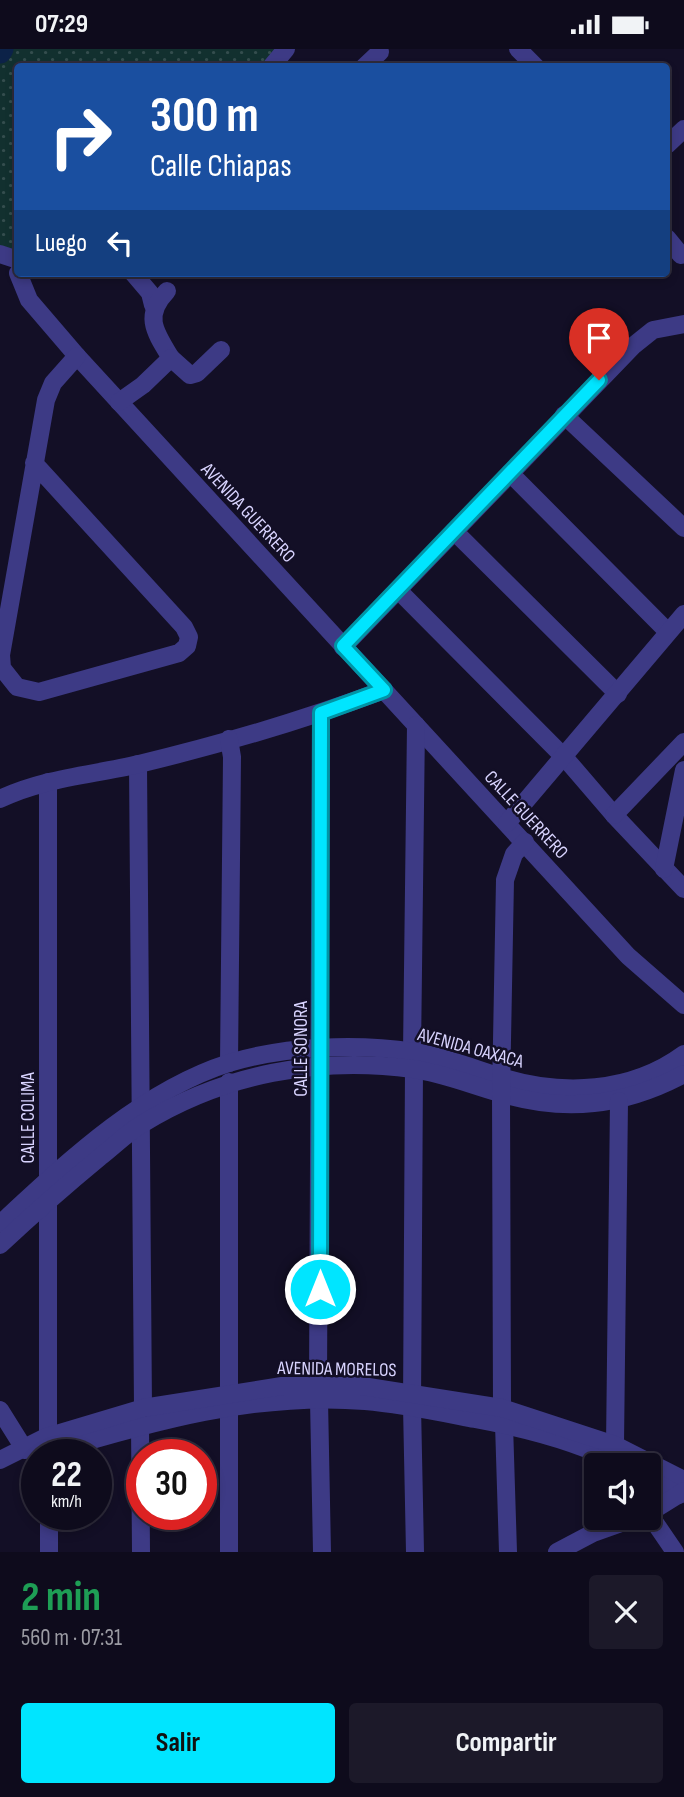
<!DOCTYPE html>
<html lang="es">
<head>
<meta charset="utf-8">
<style>
  :root { --surface:#0e0b1c; --page:#1c1929; --text:#f1f3f6; --muted:#9b9ba3; --line:#2e2b3b; --accent:#00e5ff }
  body { margin:0; font-family:"Sofia Sans Condensed",sans-serif; background:var(--page); color:var(--text); height:100vh; display:flex; flex-direction:column; font-size:26px; white-space:nowrap }
  * { box-sizing:border-box; margin:0 }
  p { font-size:23px; color:var(--muted) }
  .icon { flex:none; width:38px; height:38px; fill:none; stroke:currentColor; stroke-width:2; stroke-linecap:round; stroke-linejoin:round }
  .map { position:relative; height:1503px; overflow:hidden }
  .side { display:flex; flex-direction:column; background:var(--surface); flex:1 }
  .side>* { flex:none }
  .hud { position:absolute; left:14px; top:14px; width:656px; height:214px; border-radius:7px; box-shadow:0 4px 10px #0003,0 0 0 2px var(--line); background:#1a4fa0; color:#fff; overflow:hidden }
  .buttons { position:absolute; left:584px; top:1404px; display:grid; gap:14px }
  .buttons a { display:grid; place-items:center; width:77px; height:77px; border-radius:7px; background:var(--surface); box-shadow:0 4px 10px #0003,0 0 0 2px var(--line); font-size:35px }
  .speed { position:absolute; left:21px; top:1390px; display:flex; gap:14px; font-size:35px; font-weight:700; text-align:center }
  .speed>* { display:grid; place-content:center; width:91px; height:91px; border-radius:50%; background:var(--surface); box-shadow:0 4px 10px #0003,0 0 0 2px var(--line); line-height:1 }
  .speed small { font-size:18px; font-weight:400 }
  .speed .limit { border:10px solid #d22; background:#fff; color:#111 }
  .pin { position:absolute; display:grid; place-items:center; width:60px; height:60px; color:#fff; margin:-72px -30px; border-radius:50% 50% 50% 0; rotate:-45deg; box-shadow:0 0 7px #0007 }
  .pin .icon { rotate:45deg }
  .me { position:absolute; width:77px; margin:-38px; rotate:0deg; stroke-linejoin:round; filter:drop-shadow(0 0 5px #0008) }
  .turn { display:flex; align-items:center; gap:24px; height:147px; padding:0 21px; font-size:32px }
  .turn .icon { width:91px; height:91px; stroke-width:2.5 }
  .turn b { display:block; font-size:49px; line-height:60px }
  .then { display:flex; align-items:center; height:66px; padding:0 21px; background:#0003; gap:14px; font-size:26px }
  .round { display:grid; place-items:center; flex:none; width:74px; height:74px; border-radius:7px; background:var(--page) }
  .head { display:flex; align-items:center; justify-content:space-between; height:119px; padding:0 21px }
  h1 { font-size:42px; font-weight:700; line-height:52px; color:#1e9e55 }
  .button { display:flex; gap:14px; margin-top:auto; padding:14px 21px }
  .button a { flex:1; height:80px; border-radius:7px; background:var(--accent); color:#111; font-size:28px; font-weight:700; line-height:80px; text-align:center }
  .button a+a { background:var(--page); color:var(--text) }
  .status { display:flex; justify-content:space-between; align-items:center; height:49px; padding:0 35px; background:var(--surface); direction:ltr }
  .status svg { height:19px; fill:currentColor }
  .map>svg:first-child { display:block }
  .grass { fill:url(#grass-dots) }
  .lines { fill:none; stroke-linecap:round; stroke-linejoin:round }
  .river { stroke:#0c2248; stroke-width:23 }
  .minor { stroke:#3d3a85; stroke-width:18 }
  .route-casing { stroke:#0095a6; stroke-width:18 }
  .route { stroke:#00e5ff; stroke-width:12 }
  .labels { text-anchor:middle; stroke-width:5; stroke-linejoin:round; paint-order:stroke }
  .street-label { font-size:19px; fill:#d9d4ff; stroke:#130f26 }
</style>
</head>
<body>
<div class="status"><b>07:29</b><svg viewBox="0 0 49 12"><path d="M0 12V9h3v3zM5 12V6h3v6zM10 12V3h3v9zM15 12V0h3v12zM26 1h20v11H26zM47 4h2v5h-2z"/></svg></div>
<div class="map">
<svg width="684" height="1503" viewBox="0 0 684 1503">
  <defs>
    <pattern id="grass-dots" width="8" height="8" patternUnits="userSpaceOnUse" patternTransform="scale(1.75)"><rect width="8" height="8" fill="#12302f"/><path d="M2 2h.1M6 6h.1" fill="none" stroke="#344d4e" stroke-width="1.8" stroke-linecap="round"/></pattern>
  </defs>
  <rect width="100%" height="100%" fill="#130f26"/>
  <polygon class="grass" points="0,0 284,0 269,17 18,18 18,208 0,203"/>
  <g class="lines">
    <polyline class="river" points="0,3 2,0"/>
    <g class="minor">
      <polyline points="518,0 536,18"/>
      <polyline points="271,18 286,0"/>
      <polyline points="364,18 380,3"/>
      <polyline points="667,96 684,80"/>
      <polyline points="667,189 681,206"/>
      <polyline points="0,205 18,211"/>
      <polyline points="18,224 29,251 77,307 628,907 684,956"/>
      <polyline points="133,224 150,244 153,256"/>
      <path d="M167 242C143 267 155 283 171 309"/>
      <polyline points="119,353 143,336 171,309 190,326 197,324 221,301"/>
      <polyline points="564,366 684,479"/>
      <polyline points="34,414 184,578 189,588 187,597 179,604 39,643 17,638 2,619 1,606 46,351 53,334 77,307"/>
      <polyline points="510,424 668,583"/>
      <polyline points="454,482 618,645"/>
      <polyline points="398,541 565,709 614,766 684,840"/>
      <polyline points="343,598 633,297 653,281 684,275"/>
      <polyline points="138,715 143,1359"/>
      <polyline points="48,733 48,1405"/>
      <path d="M0 750C43 729 93 726 139 715 222 695 304 671 384 641"/>
      <polyline points="614,766 684,693"/>
      <polyline points="507,774 684,565"/>
      <polyline points="664,820 684,721"/>
      <polyline points="412,1003 416,676"/>
      <polyline points="229,1014 232,708 229,690"/>
      <polyline points="414,1020 412,1357 415,1503"/>
      <polyline points="229,1033 229,1503"/>
      <path d="M0 1175C66 1114 141 1042 229 1014 286 997 356 994 414 1003 445 1008 472 1019 501 1028 562 1047 631 1044 684 1005"/>
      <path d="M0 1196C33 1165 66 1136 100 1108 114 1097 127 1084 142 1075 223 1025 318 1007 413 1020 443 1024 471 1036 500 1044 565 1064 624 1057 684 1025"/>
      <polyline points="318,1336 321,664"/>
      <polyline points="319,1351 322,1503"/>
      <polyline points="502,1359 501,1045 505,831 514,805 525,793"/>
      <polyline points="0,1361 25,1401"/>
      <polyline points="504,1375 508,1503"/>
      <polyline points="140,1376 141,1503"/>
      <polyline points="615,1396 619,1052"/>
      <path d="M39 1403 48 1404C151 1373 256 1343 365 1352 402 1355 439 1363 475 1370 524 1379 578 1392 622 1416"/>
      <polyline points="0,1411 46,1388 143,1359 282,1337 362,1337 502,1359 615,1396 684,1431"/>
      <polyline points="649,1430 679,1446"/>
      <polyline points="649,1464 684,1442"/>
      <polyline points="49,1465 49,1503"/>
      <polyline points="649,1465 675,1503"/>
      <polyline points="557,1503 593,1484 638,1468"/>
    </g>
  </g>
  <g class="lines">
    <g class="route-casing">
      <polyline id="route" points="320,1240 321,664 384,641 343,597 599,331"/>
    </g>
    <use href="#route" class="route"/>
  </g>
  <g class="labels">
    <g class="street-label">
      <text transform="translate(249 463) rotate(47)" y="7">AVENIDA GUERRERO</text>
      <text transform="translate(527 765) rotate(47)" y="7">CALLE GUERRERO</text>
      <text transform="translate(471 998) rotate(15)" y="7">AVENIDA OAXACA</text>
      <text transform="translate(300 1000) rotate(-90)" y="7">CALLE SONORA</text>
      <text transform="translate(27 1069) rotate(-90)" y="7">CALLE COLIMA</text>
      <text transform="translate(337 1319) rotate(1)" y="7">AVENIDA MORELOS</text>
    </g>
  </g>
</svg>
<div class="buttons">
<a><svg class="icon" aria-label="sound" viewBox="0 0 24 24"><path d="M4 9h4l5-4v14l-5-4H4zM17 9q2 3 0 6"/></svg></a>
</div>
<div class="speed"><div>22<small>km/h</small></div><div class="limit">30</div></div>
<div class="pin" style="left:599px;top:331px;background:#d93025"><svg class="icon" aria-label="arrive" viewBox="0 0 24 24"><path d="M6 21V4h12l-3 4 3 4H6"/></svg></div>
<svg class="me" style="left:320px;top:1240px" viewBox="-20 -20 40 40"><circle r="17" fill="#00e5ff" stroke="#fff" stroke-width="3"/><path d="M0-11L8 9 0 5-8 9z" fill="#fff"/></svg>
<div class="hud">
<div class="turn"><svg class="icon" aria-label="right" viewBox="0 0 24 24"><path d="M7 20v-9h11M14 6l5 5-5 5"/></svg><div><b>300 m</b>Calle Chiapas</div></div>
<div class="then">Luego<svg class="icon" aria-label="left" viewBox="0 0 24 24"><path d="M17 20v-9H6M10 6l-5 5 5 5"/></svg></div>
</div>
</div>
<section class="side">
<div class="head"><div><h1>2 min</h1><p>560 m · 07:31</p></div><a class="round"><svg class="icon" aria-label="close" viewBox="0 0 24 24"><path d="M6 6l12 12M18 6L6 18"/></svg></a></div>
<div class="button"><a>Salir</a><a>Compartir</a></div>
</section>
</body>
</html>
